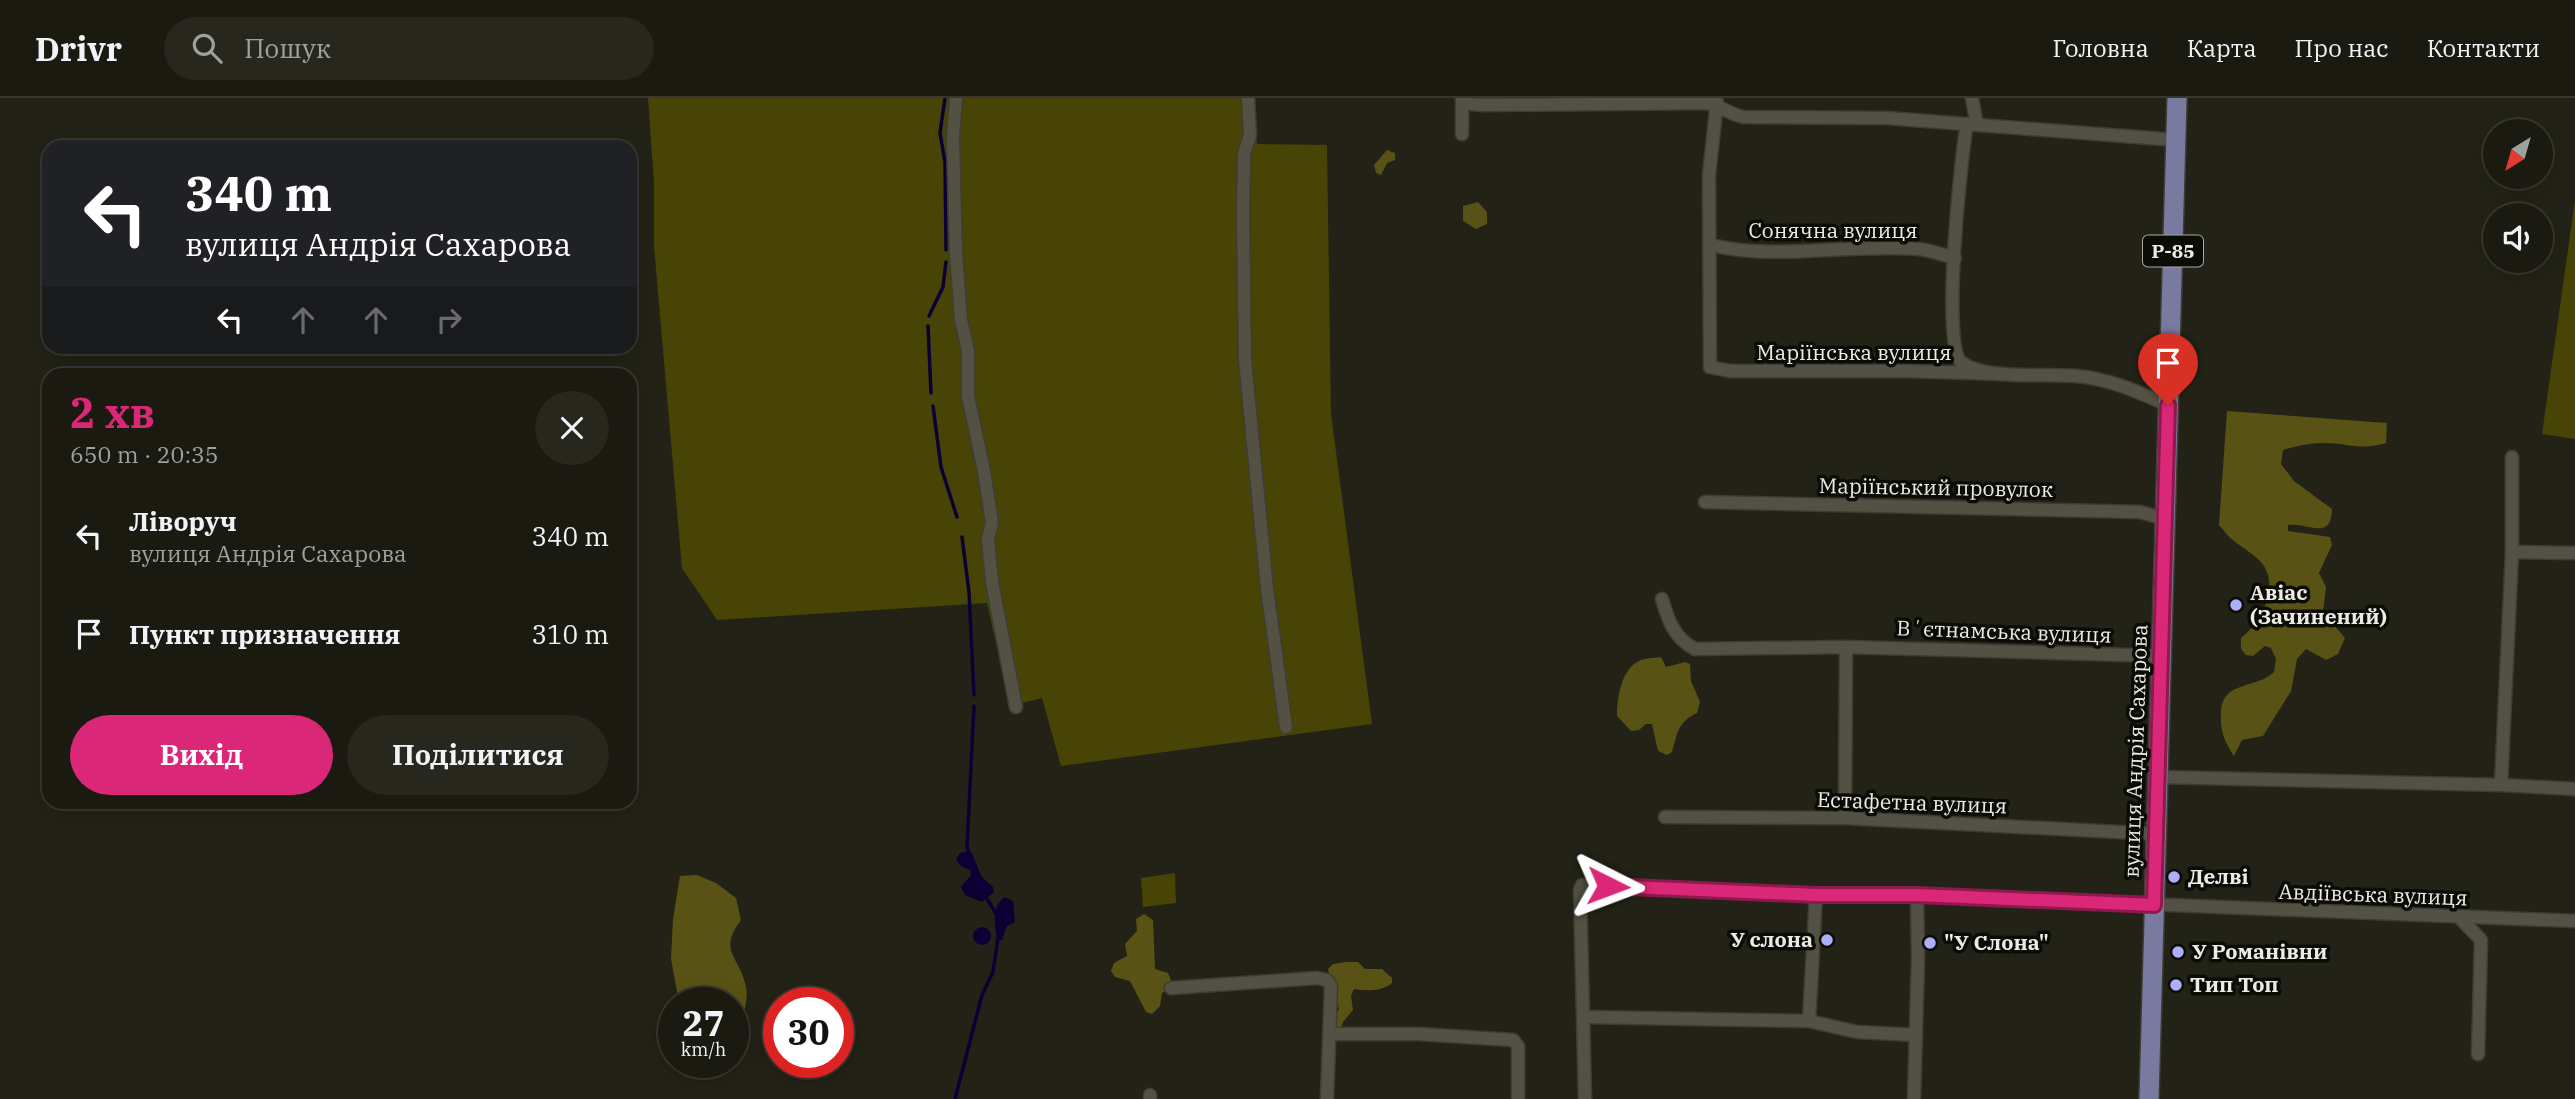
<!DOCTYPE html>
<html lang="uk">
<head>
<meta charset="utf-8">
<style>
  :root { --surface:#1a1a10; --page:#27271e; --text:#f1f3f6; --muted:#9fa19f; --line:#383830; --accent:#db2777 }
  body { margin:0; font-family:"IBM Plex Serif",serif; background:var(--page); color:var(--text); height:100vh; display:flex; flex-direction:column; font-size:26px; white-space:nowrap }
  * { box-sizing:border-box; margin:0 }
  p { font-size:23px; color:var(--muted) }
  .icon { flex:none; width:38px; height:38px; fill:none; stroke:currentColor; stroke-width:2; stroke-linecap:round; stroke-linejoin:round }
  .map { position:relative; flex:1; overflow:hidden }
  .side { position:absolute; left:42px; top:270px; width:595px; height:441px; display:flex; flex-direction:column; background:var(--surface); border-radius:21px; box-shadow:0 4px 18px #0003,0 0 0 2px var(--line) }
  .side>* { flex:none }
  .top-card { position:absolute; left:42px; top:42px; width:595px; height:214px; border-radius:21px; box-shadow:0 4px 18px #0003,0 0 0 2px var(--line); background:#202124; color:#fff; overflow:hidden }
  .needle { width:46px; rotate:217deg }
  .controls { position:absolute; left:2483px; top:21px; display:grid; gap:14px }
  .controls a { display:grid; place-items:center; width:70px; height:70px; border-radius:50%; background:var(--surface); box-shadow:0 4px 18px #0003,0 0 0 2px var(--line); font-size:35px }
  .speed { position:absolute; left:658px; top:889px; display:flex; gap:14px; font-size:35px; font-weight:700; text-align:center }
  .speed>* { display:grid; place-content:center; width:91px; height:91px; border-radius:50%; background:var(--surface); box-shadow:0 4px 18px #0003,0 0 0 2px var(--line); line-height:1 }
  .speed small { font-size:18px; font-weight:400 }
  .speed .limit { border:10px solid #d22; background:#fff; color:#111 }
  .pin { position:absolute; display:grid; place-items:center; width:60px; height:60px; color:#fff; margin:-72px -30px; border-radius:50% 50% 50% 0; rotate:-45deg; box-shadow:0 0 7px #0007 }
  .pin .icon { rotate:45deg }
  .me { position:absolute; width:77px; margin:-38px; rotate:93deg; stroke-linejoin:round; filter:drop-shadow(0 0 5px #0008) }
  .turn { display:flex; align-items:center; gap:24px; height:147px; padding:0 28px; font-size:32px }
  .turn .icon { width:91px; height:91px; stroke-width:2.5 }
  .turn b { display:block; font-size:49px; line-height:60px }
  .lanes { display:flex; align-items:center; height:66px; padding:0 28px; background:#0003; justify-content:center; gap:35px; direction:ltr }
  .lanes .off { opacity:.35 }
  .round { display:grid; place-items:center; flex:none; width:74px; height:74px; border-radius:37px; background:var(--page) }
  .summary { display:flex; align-items:center; justify-content:space-between; height:119px; padding:0 28px }
  h1 { font-size:42px; font-weight:700; line-height:52px; color:var(--accent) }
  .primary-button { display:flex; gap:14px; margin-top:auto; padding:14px 28px }
  .primary-button a { flex:1; height:80px; border-radius:42px; background:var(--accent); color:#fff; font-size:28px; font-weight:700; line-height:80px; text-align:center }
  .primary-button a+a { background:var(--page); color:var(--text) }
  ul { padding:0; list-style:none }
  li { display:flex; align-items:center; gap:21px; height:98px; padding:0 28px }
  li div { flex:1 }
  li b { display:block; font-size:26px }
  li em { font-style:normal }
  header { display:flex; align-items:center; gap:42px; box-sizing:border-box; height:98px; padding:0 35px; background:var(--surface); border-bottom:2px solid var(--line) }
  header strong { font-size:33px }
  nav { display:flex; gap:38px; margin-inline-start:auto; font-size:24px }
  .search { width:490px; height:63px; background:var(--page); display:flex; align-items:center; gap:18px; box-sizing:border-box; padding:0 24px; border-radius:38px; color:var(--muted); font-size:26px }
  .map>svg:first-child { display:block }
  .green { fill:#484405 }
  .forest { fill:#585315 }
  .water { fill:#0b0034 }
  .lines { fill:none; stroke-linecap:round; stroke-linejoin:round }
  .stream { stroke:#0b0034; stroke-width:3.5 }
  .minor-casing { stroke:#3e3d34; stroke-width:15 }
  .primary-casing { stroke:#3e3d34; stroke-width:22 }
  .minor { stroke:#525143; stroke-width:12 }
  .primary { stroke:#797a9f; stroke-width:19 }
  .route-casing { stroke:#8e194d; stroke-width:18 }
  .route { stroke:#db2777; stroke-width:12 }
  .poi-dot { fill:#adaffb; stroke:#0c0c07; stroke-width:2.5 }
  .labels { text-anchor:middle; stroke-width:7; stroke-linejoin:round; paint-order:stroke }
  .shield { fill:#0c0c07; stroke:#aaa9a2; stroke-width:2 }
  .shield-label { font-size:19px; font-weight:bold; fill:#edece4 }
  .street-label { font-size:21px; fill:#edece4; stroke:#0c0c07 }
  .poi-label { font-size:21px; font-weight:bold; fill:#edece4; stroke:#0c0c07; text-anchor:start }
</style>
</head>
<body>
<header>
<strong>Drivr</strong>
<div class="search"><svg class="icon" aria-label="search" viewBox="0 0 24 24"><circle cx="10" cy="10" r="6"/><path d="M15 15l6 6"/></svg>Пошук</div>
<nav><a>Головна</a><a>Карта</a><a>Про нас</a><a>Контакти</a></nav>
</header>
<div class="map">
<svg width="2575" height="1001" viewBox="0 0 2575 1001">
  <rect width="100%" height="100%" fill="#232216"/>
  <g class="green">
    <polygon points="648,0 1252,0 1257,46 1327,47 1331,316 1372,626 1061,668 1042,600 1010,608 987,505 717,522 682,470 654,148 654,86"/>
    <polygon points="2575,102 2575,341 2542,336"/>
    <polygon points="1175,775 1176,805 1143,809 1141,780"/>
  </g>
  <g class="forest">
    <polygon points="1387,52 1395,55 1395,62 1387,65 1381,77 1376,75 1374,67"/>
    <polygon points="1478,104 1487,114 1487,126 1476,131 1463,123 1463,108"/>
    <path d="M2227 313 2387 325 2386 345C2359 353 2349 345 2323 345 2309 345 2296 348 2283 352L2281 366 2294 383 2332 411C2331 444 2309 424 2288 427V433L2330 439 2332 447 2319 475 2326 489 2323 514 2345 540 2338 556 2326 562 2306 551 2297 561 2291 593 2263 638 2242 642 2234 658C2224 643 2220 633 2221 615 2222 582 2255 592 2274 574L2276 561 2271 550 2265 548 2253 558 2246 557 2241 551V540C2260 525 2279 492 2264 468 2257 458 2243 450 2234 443 2228 439 2224 432 2219 427Z"/>
    <path d="M1661 559 1666 569 1685 564 1690 566 1691 583 1700 604 1697 615C1677 625 1678 634 1672 654L1667 657 1658 653 1652 626H1646L1639 632 1631 633 1617 618C1617 601 1621 571 1639 563 1645 560 1654 560 1661 559Z"/>
    <path d="M697 777 716 785 736 800 741 822C717 854 740 858 746 889 749 902 742 921 739 934L733 935V905H679L671 861 673 821 680 778Z"/>
    <polygon points="1144,816 1153,822 1155,871 1168,875 1171,882 1167,892 1162,895 1160,908 1152,916 1146,914 1130,883 1115,879 1111,873 1114,865 1127,858 1125,846 1137,833 1136,821"/>
    <path d="M1346 864H1358L1365 871H1382L1392 880V885C1381 894 1366 893 1354 891L1351 898 1353 912 1343 924 1341 931 1334 930V920L1339 911 1328 871 1333 866Z"/>
  </g>
  <g class="water">
    <polygon points="969,753 972,755 981,778 993,789 994,794 982,804 965,797 961,789 971,777 970,772 961,768 956,761 960,755"/>
    <path d="M1005 799 1013 803 1015 824 1007 828 1002 842H997C995 827 991 808 1005 799Z"/>
    <circle cx="982" cy="838" r="9"/>
  </g>
  <g class="lines">
    <g class="stream">
      <polyline points="945,0 940,35 945,64 946,152"/>
      <polyline points="929,218 943,189 946,164"/>
      <polyline points="928,228 931,295"/>
      <polyline points="933,308 941,369 957,419"/>
      <polyline points="962,439 969,494 974,597"/>
      <polyline points="969,756 967,749 974,608"/>
      <polyline points="986,799 998,819"/>
      <polyline points="955,1001 982,897 993,874 998,840"/>
    </g>
    <g class="minor-casing">
      <g id="minor">
        <polyline points="956,0 953,39 956,155 961,222 968,253 968,298 984,373 992,425 988,441 992,484 1016,609"/>
        <polyline points="1248,0 1250,37 1244,56 1243,117 1245,262 1267,490 1286,629"/>
        <polyline points="1972,0 1977,27"/>
        <path d="M1462 1 1471 6 1482 7 1707 5C1720 8 1730 16 1743 19L1887 20 2176 42"/>
        <polyline points="1717,4 1709,77 1710,269 1730,273 1907,273 2003,276"/>
        <path d="M1967 26C1961 58 1941 247 1961 264 1986 283 2046 275 2077 278 2110 281 2138 294 2168 307"/>
        <polyline points="1462,36 1462,0"/>
        <path d="M1711 147C1778 163 1850 145 1918 151 1930 152 1943 157 1955 160"/>
        <polyline points="1705,404 2140,414 2165,421"/>
        <polyline points="2512,454 2575,455"/>
        <path d="M1662 501C1668 522 1674 540 1695 551L1846 549 2161 558"/>
        <polyline points="2159,679 2501,687 2575,691"/>
        <polyline points="2501,687 2512,454 2512,359"/>
        <polyline points="1665,719 1845,720 2158,736"/>
        <polyline points="1845,720 1846,549"/>
        <polyline points="2460,820 2481,842 2478,956"/>
        <polyline points="1171,890 1317,880 1327,882 1331,888 1327,1001"/>
        <polyline points="1584,919 1809,923 1857,934 1916,937"/>
        <polyline points="1809,923 1816,797"/>
        <polyline points="1331,936 1419,936 1513,942 1518,948 1518,1001"/>
        <polyline points="1150,997 1150,1001"/>
        <polyline points="1585,1001 1580,792 1582,787 1816,797 1917,797 2575,823"/>
        <polyline points="1914,1001 1918,861 1917,797"/>
      </g>
    </g>
    <g class="primary-casing">
      <polyline id="primary" points="2149,1001 2177,0"/>
    </g>
    <use href="#minor" class="minor"/>
    <use href="#primary" class="primary"/>
  </g>
  <g class="lines">
    <g class="route-casing">
      <polyline id="route" points="1608,788 1816,797 1917,797 2154,807 2168,307"/>
    </g>
    <use href="#route" class="route"/>
  </g>
  <g class="poi-dot">
    <circle cx="2236" cy="507" r="7"/>
    <circle cx="2174" cy="779" r="7"/>
    <circle cx="1827" cy="842" r="7"/>
    <circle cx="1930" cy="845" r="7"/>
    <circle cx="2178" cy="854" r="7"/>
    <circle cx="2176" cy="887" r="7"/>
  </g>
  <g class="labels">
    <rect class="shield" x="2143" y="137.5" width="60" height="31" rx="5"/>
    <g class="shield-label">
      <text x="2173" y="160">Р-85</text>
    </g>
    <g class="street-label">
      <text x="1833" y="140">Сонячна вулиця</text>
      <text x="1854" y="262">Маріїнська вулиця</text>
      <text transform="translate(1936 390) rotate(1)" y="7">Маріїнський провулок</text>
      <text transform="translate(2004 534) rotate(2)" y="7">Вʼєтнамська вулиця</text>
      <text transform="translate(2136 653) rotate(-88)" y="7">вулиця Андрія Сахарова</text>
      <text transform="translate(1912 705) rotate(2)" y="7">Естафетна вулиця</text>
      <text transform="translate(2373 797) rotate(2)" y="7">Авдіївська вулиця</text>
    </g>
    <g class="poi-label">
      <text x="2250" y="502">Авіас<tspan x="2250" dy="24">(Зачинений)</tspan></text>
      <text x="2188" y="786">Делві</text>
      <text x="1813" y="849" text-anchor="end">У слона</text>
      <text x="1944" y="852">"У Слона"</text>
      <text x="2192" y="861">У Романівни</text>
      <text x="2190" y="894">Тип Топ</text>
    </g>
  </g>
</svg>
<div class="controls">
<a><svg class="needle" viewBox="-14 -14 28 28"><path d="M0-13l5 13h-10z" fill="#e53935"/><path d="M0 13l5-13h-10z" fill="#9fa19f"/></svg></a>
<a><svg class="icon" aria-label="sound" viewBox="0 0 24 24"><path d="M4 9h4l5-4v14l-5-4H4zM17 9q2 3 0 6"/></svg></a>
</div>
<div class="speed"><div>27<small>km/h</small></div><div class="limit">30</div></div>
<div class="pin" style="left:2168px;top:307px;background:#d93025"><svg class="icon" aria-label="arrive" viewBox="0 0 24 24"><path d="M6 21V4h12l-3 4 3 4H6"/></svg></div>
<svg class="me" style="left:1608px;top:788px" viewBox="-20 -20 40 40"><path d="M0-17L14 15 0 8-14 15z" fill="#db2777" stroke="#fff" stroke-width="4"/></svg>
<div class="top-card">
<div class="turn"><svg class="icon" aria-label="left" viewBox="0 0 24 24"><path d="M17 20v-9H6M10 6l-5 5 5 5"/></svg><div><b>340 m</b>вулиця Андрія Сахарова</div></div>
<div class="lanes"><svg class="icon" aria-label="left" viewBox="0 0 24 24"><path d="M17 20v-9H6M10 6l-5 5 5 5"/></svg><svg class="icon off" aria-label="ahead" viewBox="0 0 24 24"><path d="M12 20V5M6 11l6-6 6 6"/></svg><svg class="icon off" aria-label="ahead" viewBox="0 0 24 24"><path d="M12 20V5M6 11l6-6 6 6"/></svg><svg class="icon off" aria-label="right" viewBox="0 0 24 24"><path d="M7 20v-9h11M14 6l5 5-5 5"/></svg></div>
</div>
<section class="side">
<div class="summary"><div><h1>2 хв</h1><p>650 m · 20:35</p></div><a class="round"><svg class="icon" aria-label="close" viewBox="0 0 24 24"><path d="M6 6l12 12M18 6L6 18"/></svg></a></div>
<ul>
<li><svg class="icon" aria-label="left" viewBox="0 0 24 24"><path d="M17 20v-9H6M10 6l-5 5 5 5"/></svg><div><b>Ліворуч</b><p>вулиця Андрія Сахарова</p></div><em>340 m</em></li>
<li><svg class="icon" aria-label="arrive" viewBox="0 0 24 24"><path d="M6 21V4h12l-3 4 3 4H6"/></svg><div><b>Пункт призначення</b></div><em>310 m</em></li>
</ul>
<div class="primary-button"><a>Вихід</a><a>Поділитися</a></div>
</section>
</div>
</body>
</html>
